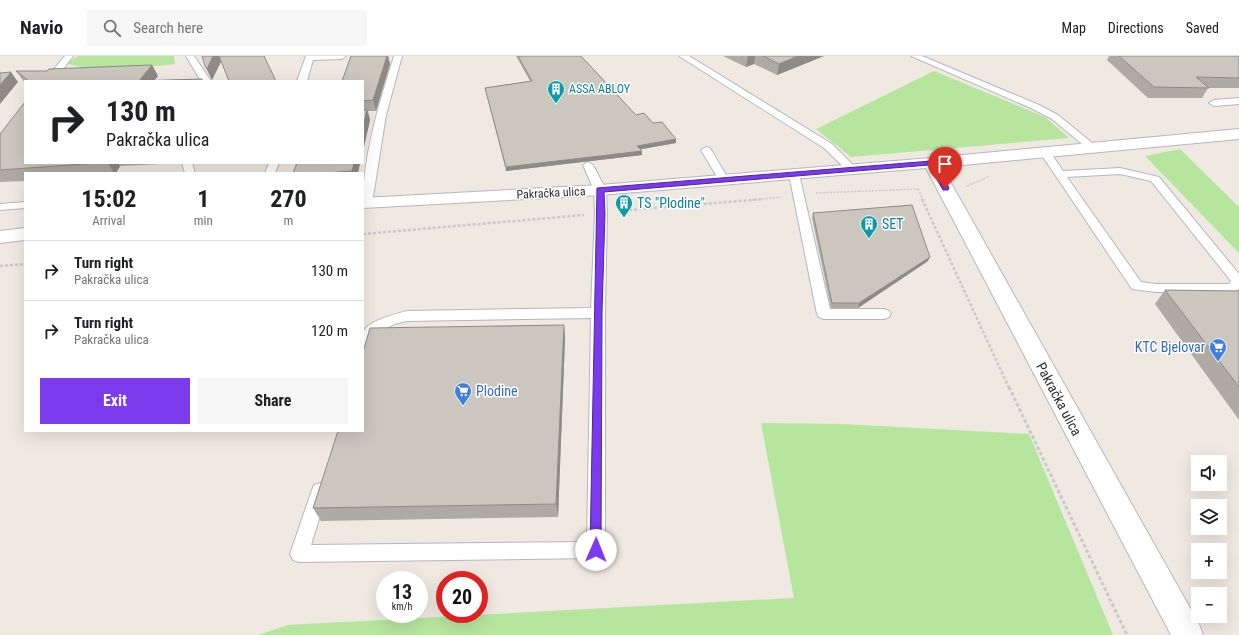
<!DOCTYPE html>
<html lang="en">
<head>
<meta charset="utf-8">
<style>
  :root { --surface:#fff; --page:#f6f6f6; --text:#202124; --muted:#757577; --line:#e0e0e0; --accent:#7c3aed }
  body { margin:0; font-family:"Roboto Condensed",sans-serif; background:var(--page); color:var(--text); height:100vh; display:flex; flex-direction:column; font-size:15px; white-space:nowrap }
  * { box-sizing:border-box; margin:0 }
  p { font-size:13px; color:var(--muted) }
  .icon { flex:none; width:22px; height:22px; fill:none; stroke:currentColor; stroke-width:2; stroke-linecap:round; stroke-linejoin:round }
  .map { position:relative; flex:1; overflow:hidden }
  .panel { position:absolute; left:24px; top:116px; width:340px; height:260px; display:flex; flex-direction:column; background:var(--surface); border-radius:0px; box-shadow:0 4px 16px #0002 }
  .panel>* { flex:none }
  .banner { position:absolute; left:24px; top:24px; width:340px; height:84px; border-radius:0px; box-shadow:0 4px 16px #0002; background:#fff; color:var(--text); overflow:hidden }
  .buttons { position:absolute; left:1191px; top:399px; display:grid; gap:8px }
  .buttons a { display:grid; place-items:center; width:36px; height:36px; border-radius:0px; background:var(--surface); box-shadow:0 4px 16px #0002; font-size:20px }
  .speed { position:absolute; left:376px; top:515px; display:flex; gap:8px; font-size:20px; font-weight:700; text-align:center }
  .speed>* { display:grid; place-content:center; width:52px; height:52px; border-radius:50%; background:var(--surface); box-shadow:0 4px 16px #0002; line-height:1 }
  .speed small { font-size:10px; font-weight:400 }
  .speed .limit { border:6px solid #d22; background:#fff; color:#111 }
  .pin { position:absolute; display:grid; place-items:center; width:34px; height:34px; color:#fff; margin:-41px -17px; border-radius:50% 50% 50% 0; rotate:-45deg; box-shadow:0 0 4px #0007 }
  .pin .icon { rotate:45deg }
  .me { position:absolute; width:44px; margin:-22px; rotate:1deg; stroke-linejoin:round; filter:drop-shadow(0 0 3px #0008) }
  .turn { display:flex; align-items:center; gap:14px; height:84px; padding:0 16px; font-size:18px }
  .turn .icon { width:52px; height:52px; stroke-width:2.5 }
  .turn b { display:block; font-size:28px; line-height:34px }
  .eta { display:flex; justify-content:space-evenly; align-items:center; height:68px; text-align:center }
  .eta b { font-size:24px; font-weight:700; line-height:28px }
  .button { display:flex; gap:8px; margin-top:auto; padding:8px 16px }
  .button a { flex:1; height:46px; border-radius:0px; background:var(--accent); color:#fff; font-size:16px; font-weight:700; line-height:46px; text-align:center }
  .button a+a { background:var(--page); color:var(--text) }
  ul { padding:0; list-style:none }
  li { display:flex; align-items:center; gap:12px; height:60px; padding:0 16px; border-top:1px solid var(--line) }
  li div { flex:1 }
  li b { display:block; font-size:15px }
  li em { font-style:normal }
  header { display:flex; align-items:center; gap:24px; box-sizing:border-box; height:56px; padding:0 20px; background:var(--surface); border-bottom:1px solid var(--line) }
  header strong { font-size:19px }
  nav { display:flex; gap:22px; margin-inline-start:auto; font-size:14px }
  .search { width:280px; height:36px; background:var(--page); display:flex; align-items:center; gap:10px; box-sizing:border-box; padding:0 14px; border-radius:0px; color:var(--muted); font-size:15px }
  .map>svg:first-child { display:block }
  .green { fill:#b6e59e }
  .lines { fill:none; stroke-linecap:round; stroke-linejoin:round }
  .service-casing { stroke:#b4b7c1; stroke-width:2 }
  .minor-casing { stroke:#b4b7c1; stroke-width:2 }
  .path-far2 { stroke:#c9c9c9; stroke-width:1.5; stroke-dasharray:2 1.5; stroke-linecap:butt }
  .path-far1 { stroke:#c9c9c9; stroke-width:2.5; stroke-dasharray:3 2; stroke-linecap:butt }
  .path { stroke:#c9c9c9; stroke-width:3; stroke-dasharray:3.5 2.5; stroke-linecap:butt }
  .service { fill:#fff; fill-rule:evenodd }
  .minor { fill:#fff; fill-rule:evenodd }
  .wall { fill:#afaba4 }
  .shaded-wall { fill:#8e8b86 }
  .building { fill:#cbc7bf; stroke:#8e8b86 }
  .route { fill:#7c3aed; stroke:#51269a }
  .labels { text-anchor:middle; stroke-width:3; stroke-linejoin:round; paint-order:stroke }
  .far-culture-label { font-size:12px; fill:#0d838f; stroke:#fff; text-anchor:start }
  .far-street-label { font-size:12px; fill:#2e2e2e; stroke:#fff }
  .culture-label { font-size:14px; fill:#0d838f; stroke:#fff; text-anchor:start }
  .shop-label { font-size:14px; fill:#366cbe; stroke:#fff; text-anchor:end }
  .street-label { font-size:14px; fill:#2e2e2e; stroke:#fff }
</style>
</head>
<body>
<header>
<strong>Navio</strong>
<div class="search"><svg class="icon" aria-label="search" viewBox="0 0 24 24"><circle cx="10" cy="10" r="6"/><path d="M15 15l6 6"/></svg>Search here</div>
<nav><a>Map</a><a>Directions</a><a>Saved</a></nav>
</header>
<div class="map">
<svg width="1239" height="579" viewBox="0 0 1239 579">
  <rect width="100%" height="100%" fill="#efe9e1"/>
  <g class="green">
    <path d="M78 0H174L175 8C155 11 82 16 67 7Z"/>
    <polygon points="934,15 1045,61 1069,82 851,101 816,73"/>
    <polygon points="1180,93 1239,151 1239,197 1145,100"/>
    <polygon points="761,367 842,368 1029,378 1113,579 258,579 288,569 794,542"/>
  </g>
  <g class="lines">
    <g class="service-casing">
      <g id="service">
        <polygon points="65,0 73,0 54,25 44,25"/>
        <polygon points="186,0 194,0 211,25 201,25"/>
        <polygon points="306,0 346,0 342,3 313,4 307,25 297,25"/>
        <path d="M394 0H402L386 59 372 147 370 149 363 150C363 99 379 48 394 0Z"/>
        <polygon points="679,0 689,0 832,88 857,113 856,115 848,115 824,92"/>
        <polygon points="911,0 922,0 1039,49 1058,59 1097,91 1092,94 1088,93 1052,63 1033,53"/>
        <polygon points="1239,42 1239,48 1214,50 1209,47 1214,44"/>
        <polygon points="706,91 710,92 729,124 728,126 720,126 719,124 701,94"/>
        <path d="M1044 92 1048 93 1063 115 1120 112 1159 121 1239 218V233L1233 236H1156L1132 233 1039 95ZM1120 118 1151 125 1231 225 1229 228H1156L1141 226 1067 121Z"/>
        <path d="M588 106 593 109 606 134 607 157 605 257V494L602 500 596 502 299 506 293 504 290 498 312 434 314 429 320 427 326 429 328 434 311 489 587 486 591 262 407 265 394 268 377 278 368 303 363 304C363 296 362 286 363 278 365 265 396 258 407 255L591 252 595 157 594 134 583 109Z"/>
        <polygon points="182,107 192,107 195,117 185,117"/>
        <polygon points="269,107 279,107 275,117 265,117"/>
        <polygon points="794,115 799,118 830,253 884,253 889,255 891,258 889,261 884,263 824,263 819,261 817,258 789,118"/>
        <polygon points="25,146 25,152 0,154 0,148"/>
      </g>
    </g>
    <g class="minor-casing">
      <g id="minor">
        <polygon points="1239,73 1239,83 942,111 1199,568 1203,579 1171,579 926,112 600,139 363,152 363,142 600,129 931,102"/>
        <polygon points="25,172 25,184 0,187 0,175"/>
      </g>
    </g>
    <g class="path-far2">
      <polyline points="967,130 990,120"/>
      <polyline points="918,133 923,144"/>
      <polyline points="816,137 919,133"/>
      <polyline points="752,144 781,141"/>
    </g>
    <g class="path-far1">
      <polyline points="922,143 1009,332"/>
      <polyline points="619,155 764,143"/>
      <polyline points="363,178 584,159"/>
      <polyline points="0,210 25,208"/>
    </g>
    <polyline class="path" points="1009,331 1127,579"/>
    <use href="#service" class="service"/>
    <use href="#minor" class="minor"/>
  </g>
  <g class="wall">
    <polygon points="387,0 388,0 390,8 376,55 368,55 370,64 363,95 363,25"/>
    <polygon points="516,0 581,0 636,59 653,67 676,83 676,87 641,93 642,95 642,99 506,115 485,32 530,25"/>
    <polygon points="723,0 824,0 777,19 754,8 746,11"/>
    <polygon points="1109,0 1237,0 1239,1 1239,32 1208,32 1202,42 1148,42 1107,4"/>
    <polygon points="221,6 212,24 205,10"/>
    <polygon points="152,9 158,20 154,24 202,23 203,25 25,25 25,27 16,15 47,15"/>
    <polygon points="0,78 25,107 180,107 120,110 116,117 25,117 25,125 0,126"/>
    <polygon points="193,107 210,107 194,108"/>
    <polygon points="297,107 360,107 358,117 293,117"/>
    <polygon points="813,157 928,205 858,252 831,252 812,162"/>
    <polygon points="1165,234 1239,235 1239,364 1155,248"/>
    <polygon points="564,269 565,283 558,461 321,465 313,452"/>
  </g>
  <g class="shaded-wall">
    <polygon points="213,0 219,0 221,5 212,24 207,13"/>
    <polygon points="387,0 388,0 390,8 376,55 373,44"/>
    <polygon points="748,0 755,0 754,8 746,11"/>
    <polygon points="798,0 824,0 777,19 779,8"/>
    <polygon points="152,9 158,20 154,25 139,25"/>
    <polygon points="11,16 18,26 0,48 0,29"/>
    <polygon points="367,54 370,64 363,95 363,71"/>
    <polygon points="676,83 676,87 637,94 637,90"/>
    <polygon points="642,95 642,99 506,115 506,111"/>
    <polygon points="108,107 118,107 120,110 116,117 114,117"/>
    <polygon points="354,107 360,107 358,117 353,117 352,115"/>
    <polygon points="930,201 928,205 858,252 859,247"/>
    <polygon points="564,269 565,283 558,461 556,448"/>
  </g>
  <g class="building">
    <polygon points="202,0 213,0 207,13 205,10"/>
    <polygon points="219,0 264,0 275,23 275,25 229,25"/>
    <polygon points="351,0 387,0 373,44 363,45 363,25 342,25"/>
    <polygon points="518,0 581,0 636,59 644,57 653,67 662,66 676,83 637,90 642,95 506,111 485,32 532,25"/>
    <polygon points="763,0 798,0 779,8"/>
    <polygon points="1119,0 1237,0 1239,1 1239,22 1196,21 1209,32 1154,31"/>
    <polygon points="152,9 139,25 202,23 201,25 29,25 16,15 47,15 49,13"/>
    <polygon points="11,16 0,29 0,17"/>
    <polygon points="25,46 25,107 98,107 0,114 0,78"/>
    <polygon points="363,54 367,54 363,71"/>
    <polygon points="297,107 354,107 352,115 326,117 293,117"/>
    <polygon points="912,149 930,201 859,247 832,247 813,157"/>
    <polygon points="1165,234 1239,235 1239,331"/>
    <polygon points="564,269 556,448 313,452 338,375 363,375 363,296 370,272"/>
  </g>
  <polygon class="route" points="931,105 935,107 949,132 948,134 943,134 929,109 604,136 605,157 602,257 601,494 600,498 596,500 591,498 590,494 597,132"/>
  <defs>
    <g id="building-pin" transform="scale(0.9)"><path d="M0 17L-7.5 6A9.5 9.5 0 1 1 7.5 6Z" fill="#0f9aa8" stroke="#fff"/><path d="M-4-6H4V6H1V3H-1V6H-4ZM-2.5-4.3h1.7v1.8h-1.7ZM.8-4.3h1.7v1.8H.8ZM-2.5-1h1.7V.8h-1.7ZM.8-1h1.7V.8H.8Z" fill="#fff"/></g>
    <g id="supermarket-pin" transform="scale(0.9)"><path d="M0 17L-7.5 6A9.5 9.5 0 1 1 7.5 6Z" fill="#3f7fe0" stroke="#fff"/><path d="M-6-5.5h2.5l.6 2H6L4.5 2H-2.5L-4.4-4H-6ZM-1.5 3.2a1.3 1.3 0 1 0 .1 0ZM3 3.2a1.3 1.3 0 1 0 .1 0Z" fill="#fff"/></g>
  </defs>
  <g fill-rule="evenodd">
    <use href="#building-pin" x="556" y="33"/>
    <use href="#building-pin" x="624" y="147"/>
    <use href="#building-pin" x="869" y="168"/>
    <use href="#supermarket-pin" x="1218" y="291"/>
    <use href="#supermarket-pin" x="463" y="335"/>
  </g>
  <g class="labels">
    <g class="far-culture-label">
      <text x="569" y="37">ASSA ABLOY</text>
    </g>
    <g class="far-street-label">
      <text transform="translate(551 137) rotate(-3)" y="4">Pakračka ulica</text>
    </g>
    <g class="culture-label">
      <text x="637" y="152">TS "Plodine"</text>
      <text x="882" y="173">SET</text>
    </g>
    <g class="shop-label">
      <text x="1205" y="296">KTC Bjelovar</text>
      <text x="476" y="340" text-anchor="start">Plodine</text>
    </g>
    <g class="street-label">
      <text transform="translate(1059 343) rotate(62)" y="5">Pakračka ulica</text>
    </g>
  </g>
</svg>
<div class="buttons">
<a><svg class="icon" aria-label="sound" viewBox="0 0 24 24"><path d="M4 9h4l5-4v14l-5-4H4zM17 9q2 3 0 6"/></svg></a>
<a><svg class="icon" aria-label="layers" viewBox="0 0 24 24"><path d="M12 4l9 5-9 5-9-5zM3 14l9 5 9-5"/></svg></a>
<a>+</a>
<a>−</a>
</div>
<div class="speed"><div>13<small>km/h</small></div><div class="limit">20</div></div>
<div class="pin" style="left:945px;top:132px;background:#d93025"><svg class="icon" aria-label="arrive" viewBox="0 0 24 24"><path d="M6 21V4h12l-3 4 3 4H6"/></svg></div>
<svg class="me" style="left:596px;top:494px" viewBox="-20 -20 40 40"><circle r="19" fill="#fff"/><path d="M0-13L10 11 0 6-10 11z" fill="#7c3aed"/></svg>
<div class="banner">
<div class="turn"><svg class="icon" aria-label="right" viewBox="0 0 24 24"><path d="M7 20v-9h11M14 6l5 5-5 5"/></svg><div><b>130 m</b>Pakračka ulica</div></div>
</div>
<section class="panel">
<div class="eta">
<div><b>15:02</b><p>Arrival</p></div>
<div><b>1</b><p>min</p></div>
<div><b>270</b><p>m</p></div>
</div>
<ul>
<li><svg class="icon" aria-label="right" viewBox="0 0 24 24"><path d="M7 20v-9h11M14 6l5 5-5 5"/></svg><div><b>Turn right</b><p>Pakračka ulica</p></div><em>130 m</em></li>
<li><svg class="icon" aria-label="right" viewBox="0 0 24 24"><path d="M7 20v-9h11M14 6l5 5-5 5"/></svg><div><b>Turn right</b><p>Pakračka ulica</p></div><em>120 m</em></li>
</ul>
<div class="button"><a>Exit</a><a>Share</a></div>
</section>
</div>
</body>
</html>
